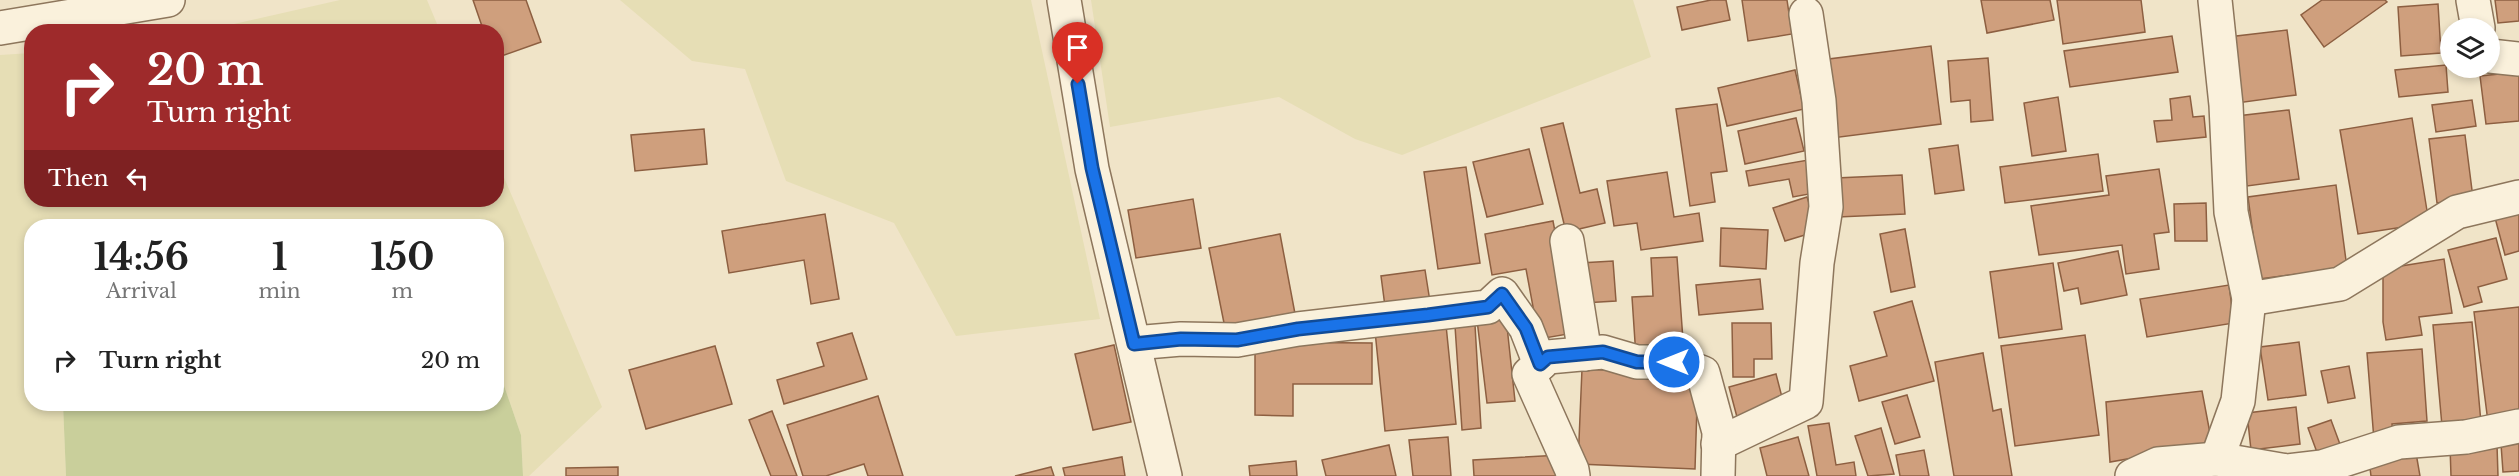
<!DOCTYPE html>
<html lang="en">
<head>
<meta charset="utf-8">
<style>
  :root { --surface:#fff; --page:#f2f2f2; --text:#222; --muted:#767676 }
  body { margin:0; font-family:"Libre Baskerville",serif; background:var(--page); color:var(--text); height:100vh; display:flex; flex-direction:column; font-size:22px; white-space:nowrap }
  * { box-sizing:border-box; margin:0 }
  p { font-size:20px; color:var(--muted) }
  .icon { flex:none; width:33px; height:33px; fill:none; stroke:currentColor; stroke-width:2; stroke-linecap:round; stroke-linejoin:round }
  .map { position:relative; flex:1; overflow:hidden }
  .side { position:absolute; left:24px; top:219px; width:480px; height:192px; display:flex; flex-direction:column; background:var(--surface); border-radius:24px; box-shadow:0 3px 9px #0003 }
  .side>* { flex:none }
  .guide { position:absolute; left:24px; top:24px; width:480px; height:183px; border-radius:24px; box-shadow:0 3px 9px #0003; background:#9e2a2b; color:#fff; overflow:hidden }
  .tools { position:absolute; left:2440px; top:18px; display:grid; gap:12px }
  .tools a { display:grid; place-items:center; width:60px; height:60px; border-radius:50%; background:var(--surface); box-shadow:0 3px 9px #0003; font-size:30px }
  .pin { position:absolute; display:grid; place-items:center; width:51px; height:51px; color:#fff; margin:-62px -26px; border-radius:50% 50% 50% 0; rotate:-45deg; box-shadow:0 0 6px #0007 }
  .pin .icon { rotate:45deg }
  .me { position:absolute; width:66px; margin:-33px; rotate:270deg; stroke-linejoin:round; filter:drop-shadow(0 0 4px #0008) }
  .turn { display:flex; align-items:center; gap:21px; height:126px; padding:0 24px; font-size:27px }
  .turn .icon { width:78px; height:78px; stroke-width:2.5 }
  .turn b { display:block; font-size:42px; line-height:51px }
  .then { display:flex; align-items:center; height:57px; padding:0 24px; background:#0003; gap:12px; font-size:22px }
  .eta { display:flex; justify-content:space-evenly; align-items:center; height:102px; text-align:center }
  .eta b { font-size:36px; font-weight:700; line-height:42px }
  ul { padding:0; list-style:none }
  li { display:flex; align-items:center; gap:18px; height:78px; padding:0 24px }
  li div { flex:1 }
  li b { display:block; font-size:22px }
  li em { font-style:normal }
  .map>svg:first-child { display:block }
  .farmland { fill:#e6deb5 }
  .green { fill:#c9cf9b }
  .building { fill:#cf9f7d; stroke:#8d5f41; stroke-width:1.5 }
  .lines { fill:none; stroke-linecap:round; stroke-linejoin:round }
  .street-casing { stroke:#8d765c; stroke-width:36 }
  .street { stroke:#faf1dc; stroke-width:33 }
  .route-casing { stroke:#114b97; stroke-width:15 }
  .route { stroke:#1a73e8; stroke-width:10 }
</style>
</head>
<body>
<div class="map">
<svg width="2519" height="476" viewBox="0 0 2519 476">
  <rect width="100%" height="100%" fill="#f0e4c8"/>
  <g class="farmland">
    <polygon points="340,0 427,0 440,31 203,31"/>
    <polygon points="620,0 1031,0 1100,319 956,336 894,223 786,181 745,69 692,61"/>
    <polygon points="1091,0 1633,0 1651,57 1402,155 1355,139 1279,97 1110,127"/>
    <polygon points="31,53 32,200 496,200 497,161 602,407 529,476 523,476 521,435 497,365 496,226 32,226 32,404 63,404 66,476 0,476 0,55"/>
  </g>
  <polygon class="green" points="497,365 521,435 523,476 66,476 63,404 496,404"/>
  <g class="building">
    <polygon points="473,0 526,0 541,42 496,58 496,32 484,32"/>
    <polygon points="1711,0 1726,0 1730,20 1682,30 1677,7"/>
    <polygon points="1742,0 1787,0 1792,34 1748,41"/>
    <polygon points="1981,0 2050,0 2054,20 1987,33"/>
    <polygon points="2057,0 2141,0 2145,32 2063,44"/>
    <polygon points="2322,0 2385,0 2387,2 2324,47 2301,15"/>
    <polygon points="2495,0 2519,0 2519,21 2498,23"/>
    <polygon points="2438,4 2441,53 2401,56 2398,7"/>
    <polygon points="2287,30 2296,95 2237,103 2228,37"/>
    <polygon points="2172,36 2178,72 2070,87 2064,51"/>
    <polygon points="1931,46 1941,124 1832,138 1821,60"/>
    <polygon points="1988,58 1993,120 1971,122 1970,100 1951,102 1948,61"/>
    <polygon points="2446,65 2448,92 2399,97 2395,70"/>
    <polygon points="1795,70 1804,109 1727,126 1718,88"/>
    <polygon points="2519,72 2519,121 2486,124 2480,76"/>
    <polygon points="2190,96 2193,117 2204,116 2206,137 2157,142 2154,121 2172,120 2170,99"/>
    <polygon points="2058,97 2066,151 2032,156 2024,103"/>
    <polygon points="2472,100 2476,126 2436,132 2432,105"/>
    <polygon points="1717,104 1727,171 1711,173 1715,202 1690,206 1676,109"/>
    <polygon points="2289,110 2299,179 2247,186 2237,116"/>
    <polygon points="1796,118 1804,151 1745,164 1738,131"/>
    <polygon points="2412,118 2429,223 2358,234 2340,130"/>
    <polygon points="1563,123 1580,193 1597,189 1605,223 1566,232 1541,128"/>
    <polygon points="704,129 707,164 635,171 631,135"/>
    <polygon points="2465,135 2473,198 2437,203 2429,139"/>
    <polygon points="1958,145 1964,190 1935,194 1929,149"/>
    <polygon points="1529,149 1543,204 1487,217 1473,162"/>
    <polygon points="2098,154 2103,191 2005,203 2000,167"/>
    <polygon points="1814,159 1820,192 1793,197 1789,179 1749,186 1746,171"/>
    <polygon points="1466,167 1480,263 1438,269 1424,172"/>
    <polygon points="2159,169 2169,232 2154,234 2159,269 2126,274 2122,245 2039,255 2031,206 2109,195 2106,176"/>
    <polygon points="1667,172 1674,217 1699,213 1703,241 1641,250 1637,223 1614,226 1607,181"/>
    <polygon points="1902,175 1905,214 1838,217 1836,178"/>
    <polygon points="2336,185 2347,268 2259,279 2248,197"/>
    <polygon points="1807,197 1818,231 1785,241 1773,208"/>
    <polygon points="1193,199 1201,248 1136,258 1128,210"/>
    <polygon points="2206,203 2207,241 2175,241 2174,204"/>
    <polygon points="2519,207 2519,251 2505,255 2494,214"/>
    <polygon points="825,214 839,299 811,304 804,260 729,273 722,231"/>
    <polygon points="1553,221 1574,333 1539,339 1526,269 1492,275 1485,234"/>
    <polygon points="1721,228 1768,230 1766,269 1720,266"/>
    <polygon points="1905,229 1915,287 1891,292 1880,234"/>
    <polygon points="1280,234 1296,319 1226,333 1209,248"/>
    <polygon points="2496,238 2507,279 2478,287 2482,302 2464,307 2448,250"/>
    <polygon points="2118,251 2127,295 2081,304 2078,288 2064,291 2058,263"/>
    <polygon points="1677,257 1684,354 1636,357 1632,297 1653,296 1651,258"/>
    <polygon points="2444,259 2452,313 2419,317 2422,335 2386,340 2383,322 2383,269"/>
    <polygon points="1613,261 1616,301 1583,303 1580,263"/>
    <polygon points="2053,263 2062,329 1999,338 1990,272"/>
    <polygon points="1425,270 1431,308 1386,314 1381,276"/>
    <polygon points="1760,279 1763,309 1699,315 1696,285"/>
    <polygon points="2229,285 2234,323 2147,337 2140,299"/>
    <polygon points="1912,301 1934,381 1859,401 1850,366 1887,356 1874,312"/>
    <polygon points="2519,307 2519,418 2488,422 2474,312"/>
    <polygon points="1506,317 1515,401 1487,403 1477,320"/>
    <polygon points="2472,322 2481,423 2442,426 2433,325"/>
    <polygon points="1732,323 1771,323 1772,359 1754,359 1754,377 1733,377"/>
    <polygon points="1446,325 1456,424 1385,431 1375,331"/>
    <polygon points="1475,325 1481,428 1462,430 1455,326"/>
    <polygon points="852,333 867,379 784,404 777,380 824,366 817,343"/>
    <polygon points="2085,335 2099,435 2015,446 2001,346"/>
    <polygon points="1255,342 1372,343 1372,384 1293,384 1293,416 1255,415"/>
    <polygon points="2299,342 2306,395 2268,400 2260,347"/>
    <polygon points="1114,345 1131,422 1093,430 1075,354"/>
    <polygon points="715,346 732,404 646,429 629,370"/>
    <polygon points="2422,349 2427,421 2392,424 2393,438 2374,440 2367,353"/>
    <polygon points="1983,353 1993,411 2001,409 2012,476 1954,476 1935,362"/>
    <polygon points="2349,366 2355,398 2328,403 2321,371"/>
    <polygon points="1582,369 1698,374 1695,469 1578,464"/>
    <polygon points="1776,374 1784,405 1737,417 1729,387"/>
    <polygon points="2202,391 2212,444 2110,462 2106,402"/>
    <polygon points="1907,395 1920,437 1895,444 1882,402"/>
    <polygon points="878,396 903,476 868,476 864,464 826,476 803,476 787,425"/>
    <polygon points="2296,407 2300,444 2251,450 2247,413"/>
    <polygon points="772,411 797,476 771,476 749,420"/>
    <polygon points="2331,420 2341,447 2318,455 2308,428"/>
    <polygon points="1829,423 1836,465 1854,462 1856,476 1817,476 1808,426"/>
    <polygon points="1881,428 1894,474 1868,476 1855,436"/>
    <polygon points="1448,437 1451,476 1413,476 1409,440"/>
    <polygon points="1798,437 1809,476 1767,476 1760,448"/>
    <polygon points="2519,442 2519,471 2503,472 2501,444"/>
    <polygon points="1389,445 1396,476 1326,476 1322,460"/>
    <polygon points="2497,445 2498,476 2451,476 2450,446"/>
    <polygon points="1924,450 1929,476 1900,476 1896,455"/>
    <polygon points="2416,453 2420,476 2371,476 2369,460"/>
    <polygon points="1561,455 1562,476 1474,476 1473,460"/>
    <polygon points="1122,457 1125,476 1065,476 1063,468"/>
    <polygon points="1296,461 1297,476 1250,476 1249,466"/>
    <polygon points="618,467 618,476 566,476 566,468"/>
    <polygon points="1051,467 1054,476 1015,476"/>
  </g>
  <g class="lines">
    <g class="street-casing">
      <g id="street">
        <polyline points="1064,0 1092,169 1165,476"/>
        <polyline points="2215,0 2226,105 2231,212 2249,299 2238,401 2217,459"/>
        <polyline points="2473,0 2478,28"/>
        <polyline points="0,28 168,0"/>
        <polyline points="2490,56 2519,59"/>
        <polyline points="1567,241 1585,354"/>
        <polyline points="2249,299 2340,284 2457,212 2519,197"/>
        <polyline points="1134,343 1181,339 1237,340 1298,329 1488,307 1502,294 1526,328 1540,364"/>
        <polyline points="1718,444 1806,402 1817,263 1826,207 1819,101 1806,14"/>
        <polyline points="1573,476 1572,470 1529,374 1548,357 1603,352 1637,362 1674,362 1703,373 1719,432 1718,476"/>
        <polyline points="2132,476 2158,464 2217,459 2286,471 2322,467 2399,442 2466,437 2519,426"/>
      </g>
    </g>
    <use href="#street" class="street"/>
  </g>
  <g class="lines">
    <g class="route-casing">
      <polyline id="route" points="1078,84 1092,168 1134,344 1181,339 1237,340 1298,329 1428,315 1488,307 1502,294 1526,328 1540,364 1548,357 1603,352 1637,362 1674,362"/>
    </g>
    <use href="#route" class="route"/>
  </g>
</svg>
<div class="tools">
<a><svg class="icon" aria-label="layers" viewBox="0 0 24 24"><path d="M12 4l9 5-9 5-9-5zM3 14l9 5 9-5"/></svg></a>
</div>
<div class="pin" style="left:1078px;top:84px;background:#d93025"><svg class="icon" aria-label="arrive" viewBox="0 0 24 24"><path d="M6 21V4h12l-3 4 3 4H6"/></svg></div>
<svg class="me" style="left:1674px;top:362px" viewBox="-20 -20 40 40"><circle r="17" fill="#1a73e8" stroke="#fff" stroke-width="3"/><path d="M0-11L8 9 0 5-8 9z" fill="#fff"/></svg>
<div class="guide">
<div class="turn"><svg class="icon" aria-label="right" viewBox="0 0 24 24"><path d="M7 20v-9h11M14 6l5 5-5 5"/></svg><div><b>20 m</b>Turn right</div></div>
<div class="then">Then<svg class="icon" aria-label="left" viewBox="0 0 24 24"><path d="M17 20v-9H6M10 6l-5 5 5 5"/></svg></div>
</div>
<section class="side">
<div class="eta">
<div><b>14:56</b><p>Arrival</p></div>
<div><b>1</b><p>min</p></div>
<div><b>150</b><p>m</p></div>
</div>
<ul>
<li><svg class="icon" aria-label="right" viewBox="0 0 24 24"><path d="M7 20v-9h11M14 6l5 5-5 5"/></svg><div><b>Turn right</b></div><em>20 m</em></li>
</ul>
</section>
</div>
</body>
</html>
